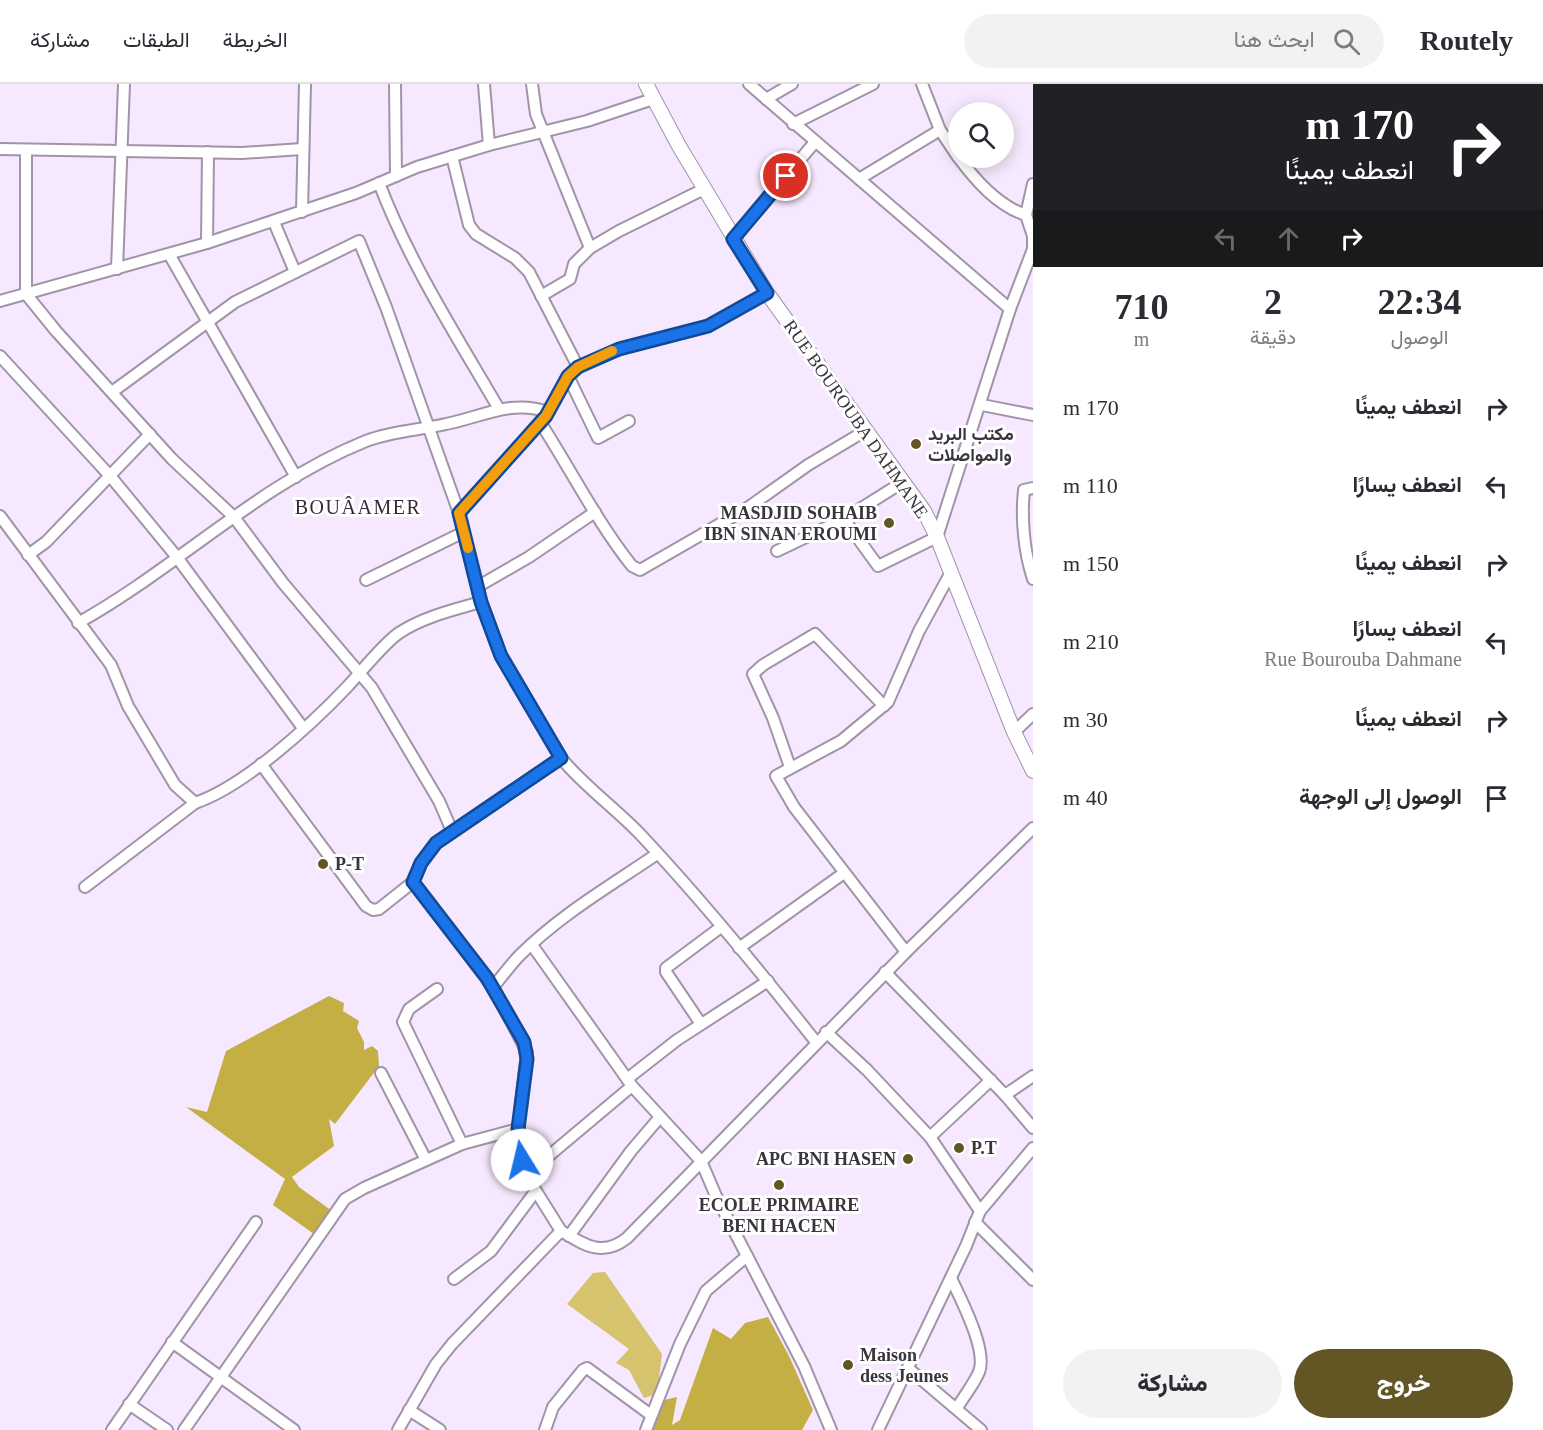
<!DOCTYPE html>
<html lang="ar">
<head>
<meta charset="utf-8">
<style>
  :root { --surface:#fff; --page:#f2f2f3; --text:#2b2b33; --muted:#7c7c81; --line:#e1e1e2; --accent:#625724 }
  body { margin:0; font-family:"Times New Roman",Vazirmatn,serif; background:var(--page); color:var(--text); direction:rtl; height:100vh; display:flex; flex-direction:column; font-size:22px; white-space:nowrap }
  * { box-sizing:border-box; margin:0 }
  p { font-size:20px; color:var(--muted) }
  .icon { flex:none; width:33px; height:33px; fill:none; stroke:currentColor; stroke-width:2; stroke-linecap:round; stroke-linejoin:round }
  .map { position:relative; flex:1; overflow:hidden; direction:ltr }
  .drawer { display:flex; flex-direction:column; background:var(--surface); width:510px }
  .drawer>* { flex:none }
  .banner { background:#202124; color:#fff; overflow:hidden }
  .tools { position:absolute; left:948px; top:18px; display:grid; gap:12px }
  .tools a { display:grid; place-items:center; width:66px; height:66px; border-radius:50%; background:var(--surface); box-shadow:0 3px 15px #0003; font-size:30px }
  .pin { position:absolute; display:grid; place-items:center; width:51px; height:51px; color:#fff; margin:-26px; border:3px solid #fff; border-radius:50%; box-shadow:0 2px 6px #0007 }
  .me { position:absolute; width:66px; margin:-33px; rotate:351deg; stroke-linejoin:round; filter:drop-shadow(0 0 4px #0008) }
  .turn { display:flex; align-items:center; gap:21px; height:126px; padding:0 30px; font-size:27px }
  .turn .icon { width:78px; height:78px; stroke-width:2.5 }
  .turn b { display:block; font-size:42px; line-height:51px }
  .lanes { display:flex; align-items:center; height:57px; padding:0 30px; background:#0003; justify-content:center; gap:30px; direction:ltr }
  .lanes .off { opacity:.35 }
  .eta { display:flex; justify-content:space-evenly; align-items:center; height:102px; text-align:center }
  .eta b { font-size:36px; font-weight:800; line-height:42px }
  .action { display:flex; gap:12px; margin-top:auto; padding:12px 30px }
  .action a { flex:1; height:69px; border-radius:36px; background:var(--accent); color:#fff; font-size:24px; font-weight:800; line-height:69px; text-align:center }
  .action a+a { background:var(--page); color:var(--text) }
  ul { padding:0; list-style:none }
  li { display:flex; align-items:center; gap:18px; height:78px; padding:0 30px }
  li div { flex:1 }
  li b { display:block; font-size:22px }
  li em { font-style:normal }
  header { display:flex; align-items:center; gap:36px; box-sizing:border-box; height:84px; padding:0 30px; background:var(--surface); border-bottom:2px solid var(--line) }
  header strong { font-size:28px }
  nav { display:flex; gap:33px; margin-inline-start:auto; font-size:21px }
  .search { width:420px; height:54px; background:var(--page); display:flex; align-items:center; gap:15px; box-sizing:border-box; padding:0 21px; border-radius:33px; color:var(--muted); font-size:22px }
  main { display:flex; flex:1; min-height:0 }
  .map>svg:first-child { display:block }
  .green { fill:#d5c36d }
  .forest { fill:#c4af44 }
  .lines { fill:none; stroke-linecap:round; stroke-linejoin:round }
  .minor-casing { stroke:#a194a9; stroke-width:14 }
  .tertiary-casing { stroke:#a194a9; stroke-width:16 }
  .minor { stroke:#fff; stroke-width:10 }
  .tertiary { stroke:#fff; stroke-width:14 }
  .route-casing { stroke:#114b97; stroke-width:15 }
  .route { stroke:#1a73e8; stroke-width:10 }
  .slow { stroke:#f59e0b; stroke-width:10 }
  .poi-dot { fill:#625724; stroke:#fff; stroke-width:2 }
  .labels { text-anchor:middle; stroke-width:6; stroke-linejoin:round; paint-order:stroke }
  .street-label { font-size:18px; fill:#3a343d; stroke:#fff }
  .poi-label { font-size:18px; font-weight:bold; fill:#3a343d; stroke:#fff; text-anchor:start }
  .neighbourhood-label { font-size:20px; letter-spacing:1.5px; fill:#34293a; stroke:#fff }
</style>
</head>
<body>
<header>
<strong>Routely</strong>
<div class="search"><svg class="icon" aria-label="search" viewBox="0 0 24 24"><circle cx="10" cy="10" r="6"/><path d="M15 15l6 6"/></svg>ابحث هنا</div>
<nav><a>الخريطة</a><a>الطبقات</a><a>مشاركة</a></nav>
</header>
<main>
<section class="drawer">
<div class="banner">
<div class="turn"><svg class="icon" aria-label="right" viewBox="0 0 24 24"><path d="M7 20v-9h11M14 6l5 5-5 5"/></svg><div><b>170 m</b>انعطف يمينًا</div></div>
<div class="lanes"><svg class="icon off" aria-label="left" viewBox="0 0 24 24"><path d="M17 20v-9H6M10 6l-5 5 5 5"/></svg><svg class="icon off" aria-label="ahead" viewBox="0 0 24 24"><path d="M12 20V5M6 11l6-6 6 6"/></svg><svg class="icon" aria-label="right" viewBox="0 0 24 24"><path d="M7 20v-9h11M14 6l5 5-5 5"/></svg></div>
</div>
<div class="eta">
<div><b>22:34</b><p>الوصول</p></div>
<div><b>2</b><p>دقيقة</p></div>
<div><b>710</b><p>m</p></div>
</div>
<ul>
<li><svg class="icon" aria-label="right" viewBox="0 0 24 24"><path d="M7 20v-9h11M14 6l5 5-5 5"/></svg><div><b>انعطف يمينًا</b></div><em>170 m</em></li>
<li><svg class="icon" aria-label="left" viewBox="0 0 24 24"><path d="M17 20v-9H6M10 6l-5 5 5 5"/></svg><div><b>انعطف يسارًا</b></div><em>110 m</em></li>
<li><svg class="icon" aria-label="right" viewBox="0 0 24 24"><path d="M7 20v-9h11M14 6l5 5-5 5"/></svg><div><b>انعطف يمينًا</b></div><em>150 m</em></li>
<li><svg class="icon" aria-label="left" viewBox="0 0 24 24"><path d="M17 20v-9H6M10 6l-5 5 5 5"/></svg><div><b>انعطف يسارًا</b><p>Rue Bourouba Dahmane</p></div><em>210 m</em></li>
<li><svg class="icon" aria-label="right" viewBox="0 0 24 24"><path d="M7 20v-9h11M14 6l5 5-5 5"/></svg><div><b>انعطف يمينًا</b></div><em>30 m</em></li>
<li><svg class="icon" aria-label="arrive" viewBox="0 0 24 24"><path d="M6 21V4h12l-3 4 3 4H6"/></svg><div><b>الوصول إلى الوجهة</b></div><em>40 m</em></li>
</ul>
<div class="action"><a>خروج</a><a>مشاركة</a></div>
</section>
<div class="map">
<svg width="1033" height="1346" viewBox="0 0 1033 1346">
  <rect width="100%" height="100%" fill="#f6e8fe"/>
  <polygon class="green" points="605,1188 662,1270 657,1310 644,1314 629,1286 616,1279 629,1265 567,1220 593,1189"/>
  <g class="forest">
    <polygon points="329,912 344,919 343,927 359,937 357,944 364,958 364,966 372,962 378,967 379,982 335,1040 329,1035 334,1062 292,1093 299,1103 332,1127 314,1150 273,1121 285,1095 186,1023 207,1028 226,967"/>
    <polygon points="768,1233 789,1272 813,1326 802,1346 651,1346 664,1316 677,1313 672,1341 680,1336 713,1244 731,1255 745,1239"/>
  </g>
  <g class="lines">
    <g class="minor-casing">
      <g id="minor">
        <polyline points="395,0 396,92"/>
        <polyline points="484,0 489,61"/>
        <polyline points="532,0 536,30 590,164 619,147 704,105"/>
        <polyline points="749,0 1010,225"/>
        <polyline points="922,0 940,46 958,73"/>
        <polyline points="766,15 792,0"/>
        <polyline points="793,40 873,0"/>
        <polyline points="0,65 242,69 302,65"/>
        <polyline points="26,66 26,210 56,247 172,375 234,433 283,499 372,604 439,717 452,747"/>
        <polyline points="452,72 469,141 476,150 515,174 529,188 578,283"/>
        <polyline points="859,95 940,46"/>
        <path d="M379 99C410 180 456 251 499 325"/>
        <polyline points="302,128 305,0"/>
        <polyline points="1026,131 1033,100"/>
        <polyline points="274,138 295,188"/>
        <polyline points="733,155 815,58"/>
        <polyline points="207,159 208,68"/>
        <polyline points="169,170 296,393"/>
        <polyline points="117,185 124,0"/>
        <path d="M767 209 708 242 619 265 578 283 568 292 546 332 459 429 481 518 501 572 561 674C584 702 614 723 640 750 702 816 760 887 816 958"/>
        <polyline points="541,212 570,195 574,180 590,164"/>
        <polyline points="0,217 207,159 356,109 417,83 489,61 587,37 653,15"/>
        <polyline points="0,272 111,393 176,472 303,644"/>
        <polyline points="568,292 598,354 629,337"/>
        <polyline points="112,308 235,218 359,157 386,223 459,429"/>
        <polyline points="982,321 1033,331"/>
        <path d="M540 338C571 386 597 438 632 482L640 486 746 425 808 381 865 347"/>
        <path d="M1033 404 1024 406C1021 434 1024 468 1033 495"/>
        <path d="M0 432 111 581 128 622 175 701 195 719C245 702 312 640 348 602 361 588 385 558 399 549 423 533 453 526 481 518"/>
        <path d="M844 435 878 482 937 453 1010 225 1033 165V152L1026 131C998 122 976 97 959 74"/>
        <polyline points="777,467 844,435 903,398"/>
        <polyline points="28,471 46,458 150,350"/>
        <polyline points="366,496 464,448"/>
        <polyline points="477,503 529,473 595,428"/>
        <path d="M78 539C177 484 259 400 366 357 392 347 420 346 446 340 482 333 511 315 548 328"/>
        <polyline points="1014,648 1033,630"/>
        <polyline points="261,680 366,822 373,826 379,825 413,798 421,779 436,759 561,674"/>
        <polyline points="790,683 773,634 753,590 763,581 815,550 884,622"/>
        <polyline points="413,798 493,903"/>
        <polyline points="85,803 195,719"/>
        <polyline points="532,861 632,1002 701,1077 716,1112 804,1282 831,1346"/>
        <polyline points="739,864 844,789"/>
        <polyline points="906,868 794,723 776,692 841,657 888,618 919,547 950,490"/>
        <polyline points="885,888 1005,1011 1033,1044"/>
        <polyline points="437,905 409,925 403,938 462,1060"/>
        <polyline points="701,940 666,888 666,884 721,843"/>
        <polyline points="826,948 867,986 930,1053 980,1127 966,1162 878,1346"/>
        <polyline points="381,989 426,1076"/>
        <polyline points="627,995 677,956 768,897"/>
        <polyline points="1005,1011 1033,992"/>
        <polyline points="930,1053 991,996"/>
        <polyline points="526,1091 632,1002"/>
        <polyline points="980,1127 1033,1064"/>
        <polyline points="975,1138 1033,1196"/>
        <path d="M561 1147 526 1091 519 1061 518 1045 527 968 493 903C502 893 510 881 520 871 560 831 610 802 657 770"/>
        <polyline points="569,1152 631,1067 660,1033"/>
        <path d="M951 1194C960 1214 988 1266 979 1288 974 1300 964 1312 957 1324"/>
        <polyline points="454,1195 491,1167 535,1108"/>
        <polyline points="172,1258 294,1346"/>
        <polyline points="909,1285 981,1346"/>
        <polyline points="129,1320 167,1346"/>
        <polyline points="409,1326 440,1346"/>
        <polyline points="112,1346 256,1138"/>
        <polyline points="184,1346 345,1115 364,1104 462,1060 518,1045"/>
        <path d="M398 1346 436 1280 452 1260 561 1147C586 1162 603 1173 627 1154L906 868 1033 744"/>
        <polyline points="545,1346 553,1323 583,1286 587,1284 651,1331"/>
        <polyline points="646,1346 680,1260 706,1207 747,1172"/>
      </g>
    </g>
    <g class="tertiary-casing">
      <polyline id="tertiary" points="646,0 679,62 767,209 924,427 937,453 1014,648 1033,687"/>
    </g>
    <use href="#minor" class="minor"/>
    <use href="#tertiary" class="tertiary"/>
  </g>
  <g class="lines">
    <g class="route-casing">
      <polyline id="route" points="522,1076 518,1045 527,975 524,958 487,894 413,798 421,779 436,759 561,674 501,572 481,518 459,429 546,332 568,292 578,283 619,265 708,242 767,209 733,155 786,92"/>
    </g>
    <use href="#route" class="route"/>
    <polyline class="slow" points="468,464 459,429 546,332 568,292 578,283 612,267"/>
  </g>
  <g class="poi-dot">
    <circle cx="916" cy="360" r="6"/>
    <circle cx="889" cy="439" r="6"/>
    <circle cx="323" cy="780" r="6"/>
    <circle cx="959" cy="1064" r="6"/>
    <circle cx="908" cy="1075" r="6"/>
    <circle cx="779" cy="1101" r="6"/>
    <circle cx="848" cy="1281" r="6"/>
  </g>
  <g class="labels">
    <g class="street-label">
      <text transform="translate(856 335) rotate(55)" y="6">RUE BOUROUBA DAHMANE</text>
    </g>
    <g class="poi-label">
      <text x="928" y="356">مكتب البريد<tspan x="928" dy="21">والمواصلات</tspan></text>
      <text x="877" y="435" text-anchor="end">MASDJID SOHAIB<tspan x="877" dy="21">IBN SINAN EROUMI</tspan></text>
      <text x="335" y="786">P-T</text>
      <text x="971" y="1070">P.T</text>
      <text x="896" y="1081" text-anchor="end">APC BNI HASEN</text>
      <text x="779" y="1127" text-anchor="middle">ECOLE PRIMAIRE<tspan x="779" dy="21">BENI HACEN</tspan></text>
      <text x="860" y="1277">Maison<tspan x="860" dy="21">dess Jeunes</tspan></text>
    </g>
    <g class="neighbourhood-label">
      <text x="358" y="430">BOUÂAMER</text>
    </g>
  </g>
</svg>
<div class="tools">
<a><svg class="icon" aria-label="search" viewBox="0 0 24 24"><circle cx="10" cy="10" r="6"/><path d="M15 15l6 6"/></svg></a>
</div>
<div class="pin" style="left:786px;top:92px;background:#d93025"><svg class="icon" aria-label="arrive" viewBox="0 0 24 24"><path d="M6 21V4h12l-3 4 3 4H6"/></svg></div>
<svg class="me" style="left:522px;top:1076px" viewBox="-20 -20 40 40"><circle r="19" fill="#fff"/><path d="M0-13L10 11 0 6-10 11z" fill="#1a73e8"/></svg>
</div>
</main>
</body>
</html>
